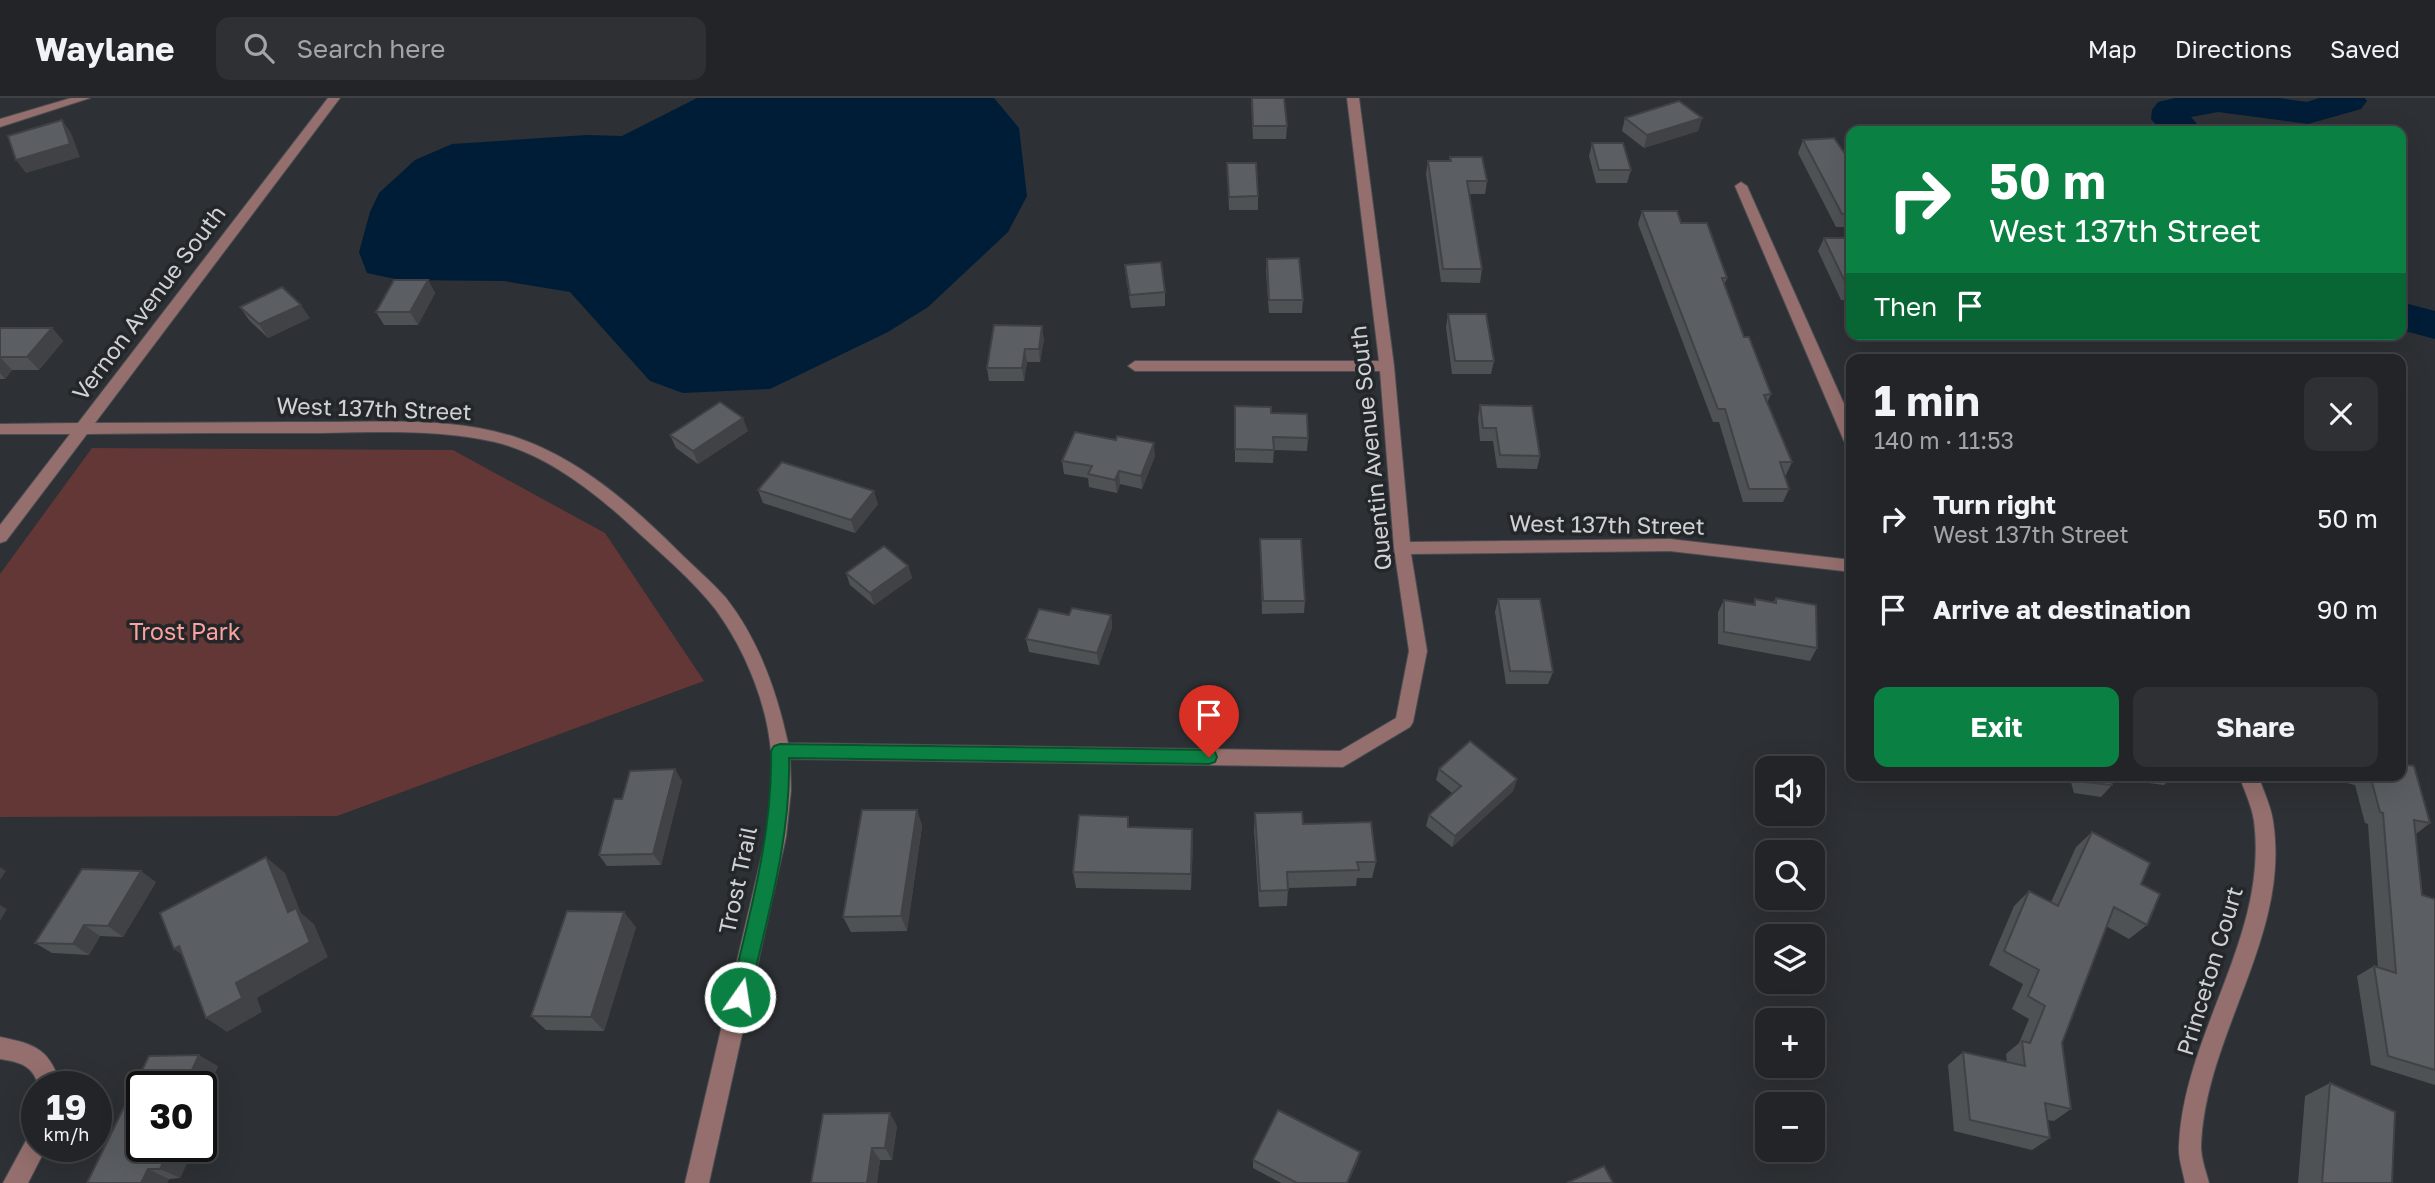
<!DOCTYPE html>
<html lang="en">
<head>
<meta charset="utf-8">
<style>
  :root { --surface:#222427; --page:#2e3033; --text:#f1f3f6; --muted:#a2a4a7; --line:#3f4144; --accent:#0b8043 }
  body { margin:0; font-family:"Golos Text",sans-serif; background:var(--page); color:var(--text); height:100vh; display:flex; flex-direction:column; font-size:26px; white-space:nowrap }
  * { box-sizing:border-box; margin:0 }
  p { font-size:23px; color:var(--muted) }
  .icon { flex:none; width:38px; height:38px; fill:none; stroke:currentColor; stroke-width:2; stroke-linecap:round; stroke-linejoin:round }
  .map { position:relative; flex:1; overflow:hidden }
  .drawer { position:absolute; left:1846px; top:256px; width:560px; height:427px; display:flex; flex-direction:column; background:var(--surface); border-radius:14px; box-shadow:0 7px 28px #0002,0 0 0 2px var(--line) }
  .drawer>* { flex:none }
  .guide { position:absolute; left:1846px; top:28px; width:560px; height:214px; border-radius:14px; box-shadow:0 7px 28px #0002,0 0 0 2px var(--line); background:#0b8043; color:#fff; overflow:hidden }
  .tools { position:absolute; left:1755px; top:658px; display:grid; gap:14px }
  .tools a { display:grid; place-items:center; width:70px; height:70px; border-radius:14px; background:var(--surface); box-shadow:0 7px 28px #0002,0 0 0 2px var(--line); font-size:35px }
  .speed { position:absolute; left:21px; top:973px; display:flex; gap:14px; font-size:35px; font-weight:700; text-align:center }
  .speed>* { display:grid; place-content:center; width:91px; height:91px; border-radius:50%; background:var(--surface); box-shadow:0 7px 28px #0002,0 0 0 2px var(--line); line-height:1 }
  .speed small { font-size:18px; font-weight:400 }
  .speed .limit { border:4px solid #111; border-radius:10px; background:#fff; color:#111 }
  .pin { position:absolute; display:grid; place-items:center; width:60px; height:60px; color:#fff; margin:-72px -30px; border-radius:50% 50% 50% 0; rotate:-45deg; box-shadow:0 0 7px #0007 }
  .pin .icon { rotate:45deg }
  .me { position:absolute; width:77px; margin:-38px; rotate:13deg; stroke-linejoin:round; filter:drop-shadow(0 0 5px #0008) }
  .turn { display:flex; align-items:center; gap:24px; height:147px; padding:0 28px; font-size:32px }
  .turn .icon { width:91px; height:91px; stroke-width:2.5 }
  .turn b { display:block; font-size:49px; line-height:60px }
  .then { display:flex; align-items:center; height:66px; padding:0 28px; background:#0003; gap:14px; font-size:26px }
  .round { display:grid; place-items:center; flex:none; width:74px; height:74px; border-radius:14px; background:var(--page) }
  .summary { display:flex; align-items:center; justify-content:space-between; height:119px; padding:0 28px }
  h1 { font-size:42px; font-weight:700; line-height:52px }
  .cta { display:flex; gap:14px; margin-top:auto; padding:14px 28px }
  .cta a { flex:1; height:80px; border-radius:14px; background:var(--accent); color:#fff; font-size:28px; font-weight:700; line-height:80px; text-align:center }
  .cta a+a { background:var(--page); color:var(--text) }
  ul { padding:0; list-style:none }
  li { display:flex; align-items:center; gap:21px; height:91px; padding:0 28px }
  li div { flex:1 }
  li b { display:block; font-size:26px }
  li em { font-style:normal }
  header { display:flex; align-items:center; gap:42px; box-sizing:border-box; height:98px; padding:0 35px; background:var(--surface); border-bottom:2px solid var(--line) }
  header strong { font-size:33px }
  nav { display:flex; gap:38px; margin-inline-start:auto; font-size:24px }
  .search { width:490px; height:63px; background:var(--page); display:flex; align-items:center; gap:18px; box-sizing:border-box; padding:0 24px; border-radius:14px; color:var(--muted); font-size:26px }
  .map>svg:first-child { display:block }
  .green { fill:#633735 }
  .water { fill:#001d37 }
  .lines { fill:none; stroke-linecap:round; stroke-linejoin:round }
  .river { fill:#001d37; fill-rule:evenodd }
  .minor-casing { stroke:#4a4d51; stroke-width:2 }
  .minor { fill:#946f6d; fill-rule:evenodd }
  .wall { fill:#4e5255 }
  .shaded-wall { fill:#404245 }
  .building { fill:#5b5f63; stroke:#404245; stroke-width:2 }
  .route { fill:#0b8043; stroke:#07532c; stroke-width:2 }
  .labels { text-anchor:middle; stroke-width:7; stroke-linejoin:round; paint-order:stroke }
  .street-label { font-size:23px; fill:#cfd1d4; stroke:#23272a }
  .park-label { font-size:23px; fill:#fca29e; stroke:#23272a }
</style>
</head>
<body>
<header>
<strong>Waylane</strong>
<div class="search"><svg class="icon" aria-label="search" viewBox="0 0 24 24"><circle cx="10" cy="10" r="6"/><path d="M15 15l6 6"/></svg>Search here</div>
<nav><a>Map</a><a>Directions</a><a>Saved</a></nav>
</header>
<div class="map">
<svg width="2435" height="1085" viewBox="0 0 2435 1085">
  <rect width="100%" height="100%" fill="#2d3034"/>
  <polygon class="green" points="92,350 453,352 605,435 704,583 337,718 0,719 0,476"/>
  <polygon class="water" points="697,0 994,0 1019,30 1027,98 1008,134 928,209 888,234 770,291 683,295 650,283 570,194 504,183 400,182 367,175 359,154 370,114 379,95 415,62 452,46 587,37 622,38"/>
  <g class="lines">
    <g class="river">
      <polygon points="2175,0 2279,0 2307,4 2319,0 2365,0 2367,3 2361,11 2308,26 2218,14 2191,19 2203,33 2162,33 2151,21 2152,12 2158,4"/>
      <polygon points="2401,204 2435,213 2435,241 2401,232"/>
    </g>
    <g class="minor-casing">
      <g id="minor">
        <polygon points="71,0 90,0 0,29 0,21"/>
        <path d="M328 0H340L95 325C171 325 247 324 323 324 387 324 456 319 518 340 579 361 631 406 677 452 693 468 711 483 726 500 759 542 777 594 788 645L1340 653 1396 620 1409 553 1394 450 1380 273H1135L1128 268 1135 263H1379L1347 0H1359L1394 268 1410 444 1670 441 1852 462V474L1670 453 1411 456 1427 553 1413 624 1410 629 1343 669 790 661 791 692 786 739 709 1085H685L766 739C769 711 773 683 771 654 767 605 745 552 716 512 692 481 658 453 629 426 592 392 545 356 495 344 438 331 378 334 320 335 242 335 165 335 87 336L6 443 0 445V427L70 336H0V326L78 325Z"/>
        <polygon points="1741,84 1747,88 1852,324 1852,348 1844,343 1735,88"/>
        <path d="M2239 677H2258C2263 692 2271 708 2273 723 2291 838 2205 936 2201 1048 2201 1061 2206 1073 2209 1085H2185C2183 1073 2178 1060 2179 1048 2183 936 2269 839 2254 723 2252 708 2244 692 2239 677Z"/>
        <path d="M0 939C36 946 51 952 61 989H39C33 967 20 964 0 961Z"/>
        <polygon points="37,1034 37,1048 47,1048 28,1085 3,1085 29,1037"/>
      </g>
    </g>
    <use href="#minor" class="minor"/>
  </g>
  <g class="wall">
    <polygon points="1251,0 1284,0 1287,28 1286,41 1253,41"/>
    <polygon points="1625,20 1702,20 1698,33 1644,50 1622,33"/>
    <polygon points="1803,42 1852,66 1852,129 1836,129 1798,55"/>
    <polygon points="1592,45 1631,72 1627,85 1596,85 1589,58"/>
    <polygon points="1450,59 1487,83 1485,96 1469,96 1482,171 1480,185 1441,184 1426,76 1428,63 1449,63"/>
    <polygon points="1227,65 1258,98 1258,112 1229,112"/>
    <polygon points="1642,113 1681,125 1727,180 1724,187 1744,239 1771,296 1767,305 1792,364 1786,377 1784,377 1789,391 1783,404 1743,404 1719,324 1713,324 1638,126"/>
    <polygon points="1824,140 1852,140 1852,202 1841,202 1818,153"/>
    <polygon points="1267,161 1303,202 1302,215 1269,215 1266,174"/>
    <polygon points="1125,167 1165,194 1165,208 1131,210 1126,180"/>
    <polygon points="428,182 435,195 418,227 384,227 376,214"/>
    <polygon points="240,209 310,220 268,240 249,222"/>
    <polygon points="1448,216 1494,263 1491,276 1452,276 1446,229"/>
    <polygon points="52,230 63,243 39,272 12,272 5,281 0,281 0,231"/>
    <polygon points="1044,241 1040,264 1027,264 1024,283 989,283 987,270"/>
    <polygon points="1480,307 1540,358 1537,371 1497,370 1493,343 1480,343 1478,320"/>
    <polygon points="1235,308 1271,315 1308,340 1307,353 1274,352 1273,365 1235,364"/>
    <polygon points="748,333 698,366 676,350 670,337"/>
    <polygon points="1155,358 1142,391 1120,386 1117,395 1089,389 1088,380 1064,376 1062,363"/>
    <polygon points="758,392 878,406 855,435 763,405"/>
    <polygon points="1260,441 1305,503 1304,515 1262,516"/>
    <polygon points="908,468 912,480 874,507 850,487 846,475"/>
    <polygon points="1776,500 1817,550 1810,563 1718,546 1718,514 1724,502 1753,507 1755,501 1773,505"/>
    <polygon points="1498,501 1553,574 1548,586 1506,586 1495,514"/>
    <polygon points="1852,506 1852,539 1844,518"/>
    <polygon points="1069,517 1111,517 1112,530 1099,567 1029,554 1026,541"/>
    <polygon points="1439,671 1517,681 1513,693 1452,749 1426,728 1429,717 1452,695 1436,682"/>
    <polygon points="2069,677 2174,677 2164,687 2110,680 2112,687 2101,699 2074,695"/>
    <polygon points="2313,677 2401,677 2430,725 2416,736 2422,797 2435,801 2435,987 2371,967 2357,878 2374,868 2378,870 2368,726 2365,725 2355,687"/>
    <polygon points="682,683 661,767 607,768 599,757 622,701"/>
    <polygon points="917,712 922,728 907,833 851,834 843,819"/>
    <polygon points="1255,715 1303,726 1376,764 1372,780 1357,780 1356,788 1288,790 1287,808 1259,809 1254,732"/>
    <polygon points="1130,729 1192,731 1191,792 1076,790 1073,774"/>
    <polygon points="2092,734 2141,786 2147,827 2129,841 2106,828 2062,945 2071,1011 2054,1023 2047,1022 2050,1040 2032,1052 1954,1033 1948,967 1963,954 2007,964 2006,956 2019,945 2029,921 2012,911 2023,886 1989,867 2014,808 2029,793 2051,804 2076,749"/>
    <polygon points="156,784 123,839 100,838 89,857 52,855 35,845"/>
    <polygon points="636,829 604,933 546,932 531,918"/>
    <polygon points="218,968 202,1002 213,1008 180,1080 169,1081 167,1085 87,1085"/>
    <polygon points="2330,985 2392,1085 2298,1085 2305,998"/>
    <polygon points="897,1028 892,1062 880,1062 877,1085 811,1085"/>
    <polygon points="1360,1054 1358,1062 1348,1085 1281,1085 1253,1070 1253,1062"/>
  </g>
  <g class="shaded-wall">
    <polygon points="1702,20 1698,33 1644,50 1647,37"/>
    <polygon points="62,22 71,35 80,59 26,75 16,62"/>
    <polygon points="428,182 435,195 418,227 410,214"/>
    <polygon points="301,207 310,220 268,240 259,226"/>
    <polygon points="1042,228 1044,241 1040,264 1039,251"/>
    <polygon points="52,230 63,243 39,272 27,259"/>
    <polygon points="1025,251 1027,264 1024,283 1022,270"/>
    <polygon points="0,259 12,272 5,281 0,275"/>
    <polygon points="743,320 748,333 698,366 693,353"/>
    <polygon points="1154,345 1155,358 1142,391 1141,378"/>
    <polygon points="1119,373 1120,386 1117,395 1115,382"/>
    <polygon points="874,393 878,406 855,435 851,422"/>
    <polygon points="908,468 912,480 874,507 870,495"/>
    <polygon points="1111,517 1112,530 1099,567 1097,555"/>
    <polygon points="675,671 682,683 661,767 653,756"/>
    <polygon points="1517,681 1513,693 1452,749 1455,738"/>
    <polygon points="917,712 922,728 907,833 901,818"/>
    <polygon points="1192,731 1193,747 1191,792 1191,776"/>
    <polygon points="266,759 285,775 301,815 314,826 328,859 257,900 262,914 227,934 206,920 236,885 288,814"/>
    <polygon points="0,769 6,773 0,782"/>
    <polygon points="141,773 156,784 123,839 108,828"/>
    <polygon points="0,807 7,811 0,823"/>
    <polygon points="624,814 636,829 604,933 591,919"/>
    <polygon points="84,827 100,838 89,857 73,846"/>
    <polygon points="179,848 195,866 174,851"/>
    <polygon points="199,957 218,968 202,1002 213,1008 201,1034 201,989 184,989"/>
    <polygon points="890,1015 897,1028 892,1062 885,1050"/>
    <polygon points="171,1048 195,1048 180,1080 160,1071"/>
    <polygon points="872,1050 880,1062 877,1085 867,1085"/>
    <polygon points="1360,1054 1358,1062 1348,1085 1347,1085"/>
    <polygon points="148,1071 169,1081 167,1085 141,1085"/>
  </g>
  <g class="building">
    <polygon points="1252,0 1284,0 1287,28 1253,28"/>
    <polygon points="1679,3 1702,20 1647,37 1625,20"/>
    <polygon points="62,22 70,46 16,62 8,38"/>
    <polygon points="1834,40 1852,66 1852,116 1842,116 1803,42"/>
    <polygon points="1592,45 1623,45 1631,72 1599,72"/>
    <polygon points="1450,59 1482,59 1487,83 1467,83 1482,171 1443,171 1428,63 1451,63"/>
    <polygon points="1227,65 1256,65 1258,98 1229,99"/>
    <polygon points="1642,113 1677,113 1681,125 1707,125 1727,180 1722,180 1744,239 1749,239 1771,296 1764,297 1792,364 1780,364 1789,391 1749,391 1725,311 1718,311"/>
    <polygon points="1824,140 1852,140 1852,188 1847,188"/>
    <polygon points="1299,160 1303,202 1269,202 1267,161"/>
    <polygon points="1161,164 1165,194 1130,197 1125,167"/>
    <polygon points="394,182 428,182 410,214 376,214"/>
    <polygon points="282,189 301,207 259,226 240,209"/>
    <polygon points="1448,216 1486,216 1494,263 1455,263"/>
    <polygon points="994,227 1042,228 1039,251 1025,251 1022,270 987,270"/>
    <polygon points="1,230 52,230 27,259 0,259 0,231"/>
    <polygon points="720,304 743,320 693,353 670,337"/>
    <polygon points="1480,307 1532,308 1540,358 1500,357 1496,330 1483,330"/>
    <polygon points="1235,308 1271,309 1271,315 1307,316 1308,340 1273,339 1274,352 1235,351"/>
    <polygon points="1075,334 1116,342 1117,338 1154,345 1141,378 1119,373 1115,382 1088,376 1092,368 1062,363"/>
    <polygon points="782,364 874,393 851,422 758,392"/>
    <polygon points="1260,441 1301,441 1305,503 1263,503"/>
    <polygon points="884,448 908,468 870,495 846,475"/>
    <polygon points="1776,500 1816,507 1817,550 1724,534 1724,502 1755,507 1755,501 1776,505"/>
    <polygon points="1498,501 1540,501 1553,574 1510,573"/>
    <polygon points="1072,510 1111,517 1097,555 1026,541 1039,511 1069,517"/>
    <polygon points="1470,643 1517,681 1455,738 1429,717 1461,688 1439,671"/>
    <polygon points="2401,666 2414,668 2430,725 2414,722 2422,797 2435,801 2435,972 2388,958 2374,868 2396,875 2383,715 2380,714 2370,677 2401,677"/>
    <polygon points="675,671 653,756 599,757 614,701 622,701 630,673"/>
    <polygon points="2083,677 2110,677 2112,687 2085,684"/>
    <polygon points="862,712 917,712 901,818 843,819"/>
    <polygon points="1302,714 1303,726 1371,724 1376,764 1357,764 1359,772 1287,774 1288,792 1260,793 1255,715"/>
    <polygon points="1079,717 1128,719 1128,729 1192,731 1191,776 1073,774"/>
    <polygon points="2092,734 2150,765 2141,786 2160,796 2147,827 2114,809 2062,945 2071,1011 2045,1005 2050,1040 1970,1022 1963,954 2025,968 2022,943 2030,945 2045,908 2028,898 2039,872 2004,853 2029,793 2058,808"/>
    <polygon points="266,759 288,814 296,810 310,844 236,885 242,900 206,920 179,848 174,851 160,815"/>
    <polygon points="82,771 141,773 108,828 84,827 73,846 35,845"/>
    <polygon points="567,813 624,814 591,919 531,918"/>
    <polygon points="199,957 184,989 142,989 142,1048 171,1048 160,1071 148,1071 141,1085 87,1085 149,958"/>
    <polygon points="2330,985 2395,1014 2392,1085 2322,1085"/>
    <polygon points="1278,1012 1360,1054 1347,1085 1297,1085 1253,1062"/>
    <polygon points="890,1015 885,1050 872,1050 867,1085 811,1085 823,1016"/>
    <polygon points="1604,1068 1613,1085 1567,1085"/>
  </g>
  <path class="route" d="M780 646 1209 652 1215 654 1217 659 1215 664 1209 666 789 660C791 741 767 820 749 899L747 905 740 908 733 905 730 899C749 817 773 737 771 653L774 648Z"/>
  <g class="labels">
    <g class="street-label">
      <text transform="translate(149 205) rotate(-53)" y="8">Vernon Avenue South</text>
      <text transform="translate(374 311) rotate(2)" y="8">West 137th Street</text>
      <text transform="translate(1371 350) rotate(-96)" y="8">Quentin Avenue South</text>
      <text transform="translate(1607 427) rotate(1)" y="8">West 137th Street</text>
      <text transform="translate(738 782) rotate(-78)" y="8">Trost Trail</text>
      <text transform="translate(2210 873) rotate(-73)" y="8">Princeton Court</text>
    </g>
    <g class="park-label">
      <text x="185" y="542">Trost Park</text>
    </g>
  </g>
</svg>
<div class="tools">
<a><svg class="icon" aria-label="sound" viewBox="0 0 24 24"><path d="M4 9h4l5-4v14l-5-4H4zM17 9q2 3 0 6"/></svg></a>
<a><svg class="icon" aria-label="search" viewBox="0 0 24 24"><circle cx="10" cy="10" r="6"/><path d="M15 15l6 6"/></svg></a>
<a><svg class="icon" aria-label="layers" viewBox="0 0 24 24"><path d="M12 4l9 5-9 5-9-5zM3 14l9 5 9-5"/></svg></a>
<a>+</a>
<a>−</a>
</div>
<div class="speed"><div>19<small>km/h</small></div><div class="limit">30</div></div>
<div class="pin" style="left:1209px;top:659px;background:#d93025"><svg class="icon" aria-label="arrive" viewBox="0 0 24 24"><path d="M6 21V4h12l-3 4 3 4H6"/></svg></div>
<svg class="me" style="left:740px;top:899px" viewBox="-20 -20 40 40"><circle r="17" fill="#0b8043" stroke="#fff" stroke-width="3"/><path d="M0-11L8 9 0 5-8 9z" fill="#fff"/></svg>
<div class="guide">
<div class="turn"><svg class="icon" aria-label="right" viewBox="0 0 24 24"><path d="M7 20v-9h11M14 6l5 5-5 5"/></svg><div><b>50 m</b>West 137th Street</div></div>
<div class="then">Then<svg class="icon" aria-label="arrive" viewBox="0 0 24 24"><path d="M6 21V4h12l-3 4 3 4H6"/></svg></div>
</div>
<section class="drawer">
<div class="summary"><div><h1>1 min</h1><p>140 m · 11:53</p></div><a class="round"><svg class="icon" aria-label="close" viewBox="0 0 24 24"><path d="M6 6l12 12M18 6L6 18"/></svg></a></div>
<ul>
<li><svg class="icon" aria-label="right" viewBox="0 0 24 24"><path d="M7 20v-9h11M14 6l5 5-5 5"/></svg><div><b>Turn right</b><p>West 137th Street</p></div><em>50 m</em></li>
<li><svg class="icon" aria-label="arrive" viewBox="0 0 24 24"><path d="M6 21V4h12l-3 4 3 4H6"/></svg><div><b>Arrive at destination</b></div><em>90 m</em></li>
</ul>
<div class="cta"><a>Exit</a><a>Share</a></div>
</section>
</div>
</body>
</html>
